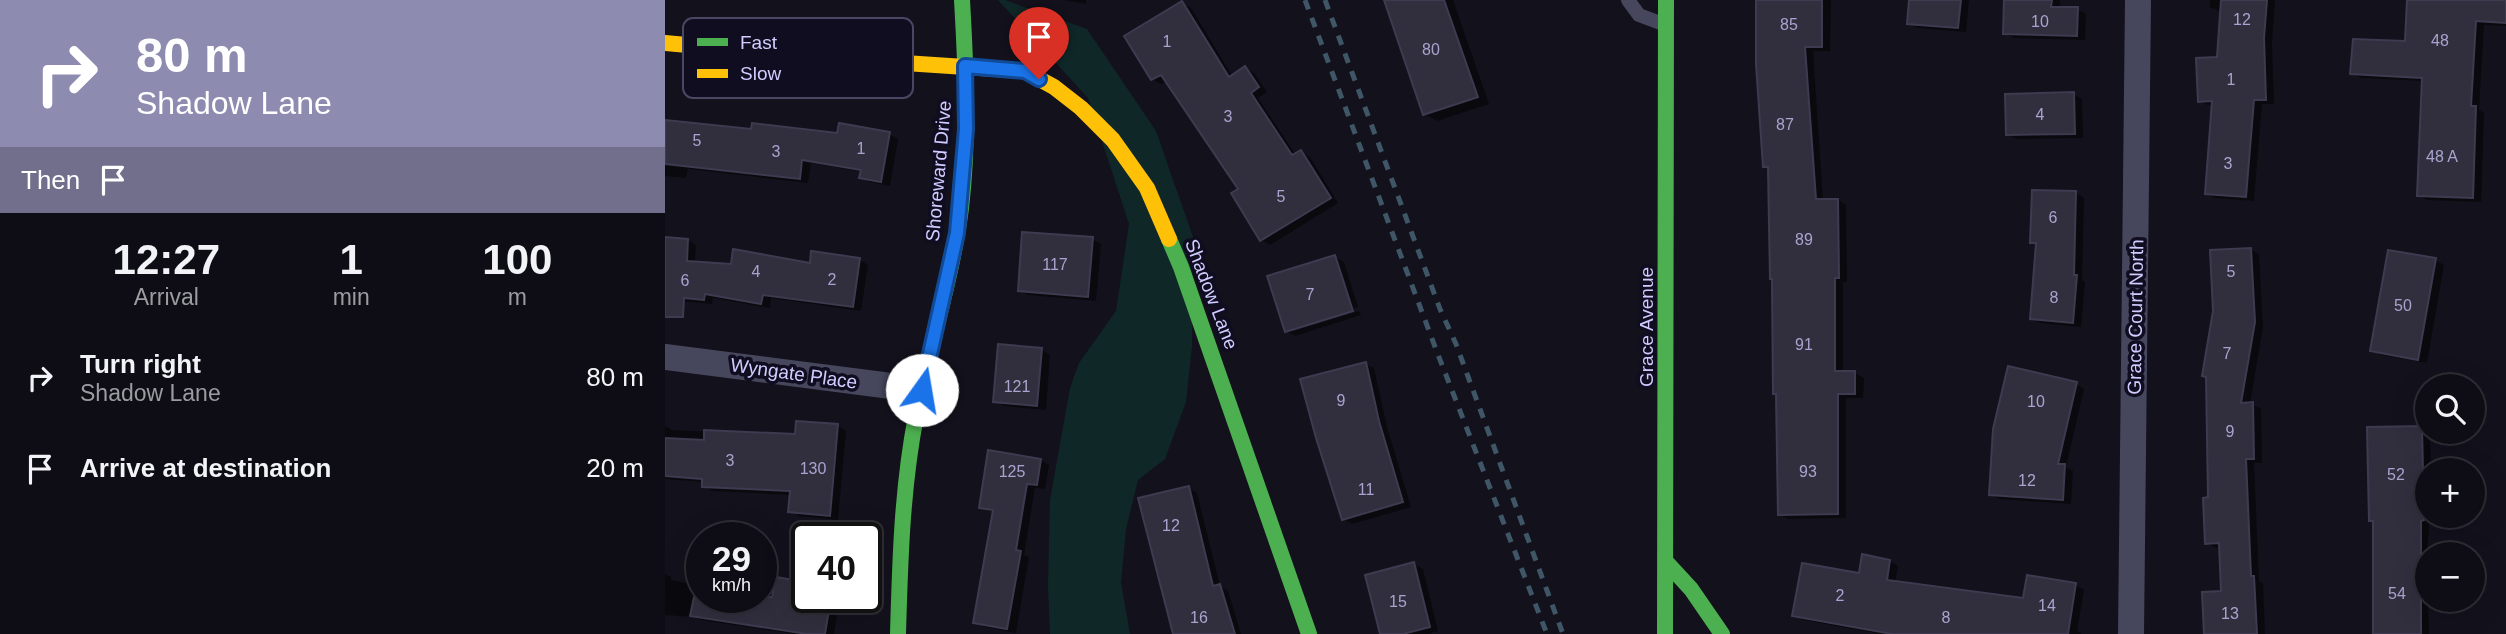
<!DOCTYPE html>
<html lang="en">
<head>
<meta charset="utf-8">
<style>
  :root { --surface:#0e0d15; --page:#17161e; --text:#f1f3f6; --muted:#9b9ca0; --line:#2e2d34 }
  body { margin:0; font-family:Helvetica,sans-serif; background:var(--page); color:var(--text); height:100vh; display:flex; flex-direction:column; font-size:26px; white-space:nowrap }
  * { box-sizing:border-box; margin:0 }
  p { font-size:23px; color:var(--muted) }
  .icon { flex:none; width:38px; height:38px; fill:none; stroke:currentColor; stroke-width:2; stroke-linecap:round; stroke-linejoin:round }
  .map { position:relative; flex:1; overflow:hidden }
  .panel { display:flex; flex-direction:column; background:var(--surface); width:665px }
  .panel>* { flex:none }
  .guide { background:#8e8bb0; color:#fff; overflow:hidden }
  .tools { position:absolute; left:1750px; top:374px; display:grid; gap:14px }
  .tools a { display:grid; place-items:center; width:70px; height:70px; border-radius:50%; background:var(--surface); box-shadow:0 7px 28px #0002,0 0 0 2px var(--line); font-size:35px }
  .speed { position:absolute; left:21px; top:522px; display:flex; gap:14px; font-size:35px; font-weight:700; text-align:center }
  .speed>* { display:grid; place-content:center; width:91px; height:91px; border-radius:50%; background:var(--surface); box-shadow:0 7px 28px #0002,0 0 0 2px var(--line); line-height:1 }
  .speed small { font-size:18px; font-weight:400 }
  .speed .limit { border:4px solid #111; border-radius:10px; background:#fff; color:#111 }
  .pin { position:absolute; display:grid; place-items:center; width:60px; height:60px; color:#fff; margin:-72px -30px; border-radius:50% 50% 50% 0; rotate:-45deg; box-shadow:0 0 7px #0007 }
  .pin .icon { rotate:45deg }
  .me { position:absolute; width:77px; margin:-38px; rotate:13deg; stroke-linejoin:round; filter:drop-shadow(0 0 5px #0008) }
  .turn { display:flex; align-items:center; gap:24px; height:147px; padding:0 21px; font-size:32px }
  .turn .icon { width:91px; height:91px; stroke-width:2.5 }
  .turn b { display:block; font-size:49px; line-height:60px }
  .then { display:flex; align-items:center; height:66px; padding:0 21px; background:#0003; gap:14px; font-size:26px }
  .eta { display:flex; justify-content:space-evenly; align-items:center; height:119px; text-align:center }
  .eta b { font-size:42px; font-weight:700; line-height:49px }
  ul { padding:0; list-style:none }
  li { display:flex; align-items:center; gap:21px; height:91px; padding:0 21px }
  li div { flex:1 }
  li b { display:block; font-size:26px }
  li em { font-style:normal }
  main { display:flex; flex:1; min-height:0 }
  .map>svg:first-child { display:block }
  .green { fill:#102727 }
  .shadow { fill:#0007 }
  .building { fill:#312e3e; stroke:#3e3b50; stroke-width:2 }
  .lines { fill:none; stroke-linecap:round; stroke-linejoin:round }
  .lane { stroke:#46465d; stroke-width:14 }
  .street { stroke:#46465d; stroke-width:26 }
  .fast { stroke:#4caf50; stroke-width:16 }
  .slow { stroke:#ffc107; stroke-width:16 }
  .rail { stroke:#3f5666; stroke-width:5; stroke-dasharray:10 9; stroke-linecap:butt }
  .route-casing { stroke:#114b97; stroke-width:18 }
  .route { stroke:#1a73e8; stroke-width:12 }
  .labels { text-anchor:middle; stroke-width:7; stroke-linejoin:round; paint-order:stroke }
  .number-label { font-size:16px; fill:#a9a4cf }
  .street-label { font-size:19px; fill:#d1ccff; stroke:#100d20 }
  .key { fill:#100d20; stroke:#4a4663; stroke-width:2 }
  .key-label { font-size:19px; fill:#d1ccff }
</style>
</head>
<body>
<main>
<section class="panel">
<div class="guide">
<div class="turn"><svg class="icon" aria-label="right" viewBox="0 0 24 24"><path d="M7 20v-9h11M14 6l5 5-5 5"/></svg><div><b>80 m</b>Shadow Lane</div></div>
<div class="then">Then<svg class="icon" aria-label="arrive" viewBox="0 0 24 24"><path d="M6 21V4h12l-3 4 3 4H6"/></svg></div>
</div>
<div class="eta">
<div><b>12:27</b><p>Arrival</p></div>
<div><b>1</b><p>min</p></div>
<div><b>100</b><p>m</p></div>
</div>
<ul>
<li><svg class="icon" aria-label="right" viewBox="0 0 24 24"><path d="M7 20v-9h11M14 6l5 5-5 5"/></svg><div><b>Turn right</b><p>Shadow Lane</p></div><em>80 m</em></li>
<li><svg class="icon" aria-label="arrive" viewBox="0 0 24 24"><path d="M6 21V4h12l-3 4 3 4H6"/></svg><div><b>Arrive at destination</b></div><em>20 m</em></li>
</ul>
</section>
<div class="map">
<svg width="1841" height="634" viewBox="0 0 1841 634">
  <rect width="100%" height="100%" fill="#13111c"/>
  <polygon class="green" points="333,0 340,0 422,29 491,131 528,237 527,346 521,402 500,459 473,480 461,529 456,583 465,634 385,634 383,585 385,500 405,388 414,363 451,311 464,224 423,98"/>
  <g class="shadow">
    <polygon points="399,0 421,0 421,4"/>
    <polygon points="721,0 788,0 824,104 772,121 759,114"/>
    <polygon points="1093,0 1166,0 1165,51 1148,51 1158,201 1173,200 1181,205 1182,282 1178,282 1178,373 1190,373 1199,378 1198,398 1181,398 1181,518 1123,519 1114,514 1113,395 1110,393 1105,169 1099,166"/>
    <polygon points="1246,0 1304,0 1301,32 1252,28 1244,23"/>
    <polygon points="1341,0 1395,0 1395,9 1412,9 1421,14 1420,40 1349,38 1340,33"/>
    <polygon points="1545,0 1610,0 1607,43 1609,104 1597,104 1589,201 1550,198 1541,193 1548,105 1543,105 1534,101 1553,59 1557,12 1544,7"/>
    <polygon points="1744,0 1841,0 1841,26 1819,25 1814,110 1819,113 1816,202 1762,200 1753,195 1758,81 1696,78 1687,73 1742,43"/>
    <polygon points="517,3 526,8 568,77 580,68 589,73 602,92 593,98 631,155 636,152 645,157 673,203 605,245 597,240 568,194 576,189 502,81 496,84 487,79"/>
    <polygon points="1408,94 1417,99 1418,138 1351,139 1342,134"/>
    <polygon points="0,122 88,131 173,135 224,134 233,139 225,186 205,182 196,178 197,172 146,163 143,183 23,169 21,178 0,176"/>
    <polygon points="1411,193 1419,198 1417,280 1420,282 1416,327 1375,323 1367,318 1373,245 1367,242"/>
    <polygon points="0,239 23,240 31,245 30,263 67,266 146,265 195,260 203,265 196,311 106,298 105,308 48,298 47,304 1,300"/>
    <polygon points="427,239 436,244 431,301 363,295 355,290"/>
    <polygon points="1585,249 1594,254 1598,327 1585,404 1596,409 1597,463 1589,463 1594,581 1598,583 1600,634 1541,634 1557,593 1555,547 1551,548 1542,543 1545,499"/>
    <polygon points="670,257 679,262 693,307 625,329 625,332 694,311 696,315 630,336 621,331"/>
    <polygon points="1770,260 1779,265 1762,363 1716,355 1707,350"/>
    <polygon points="335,346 377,350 385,355 381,410 339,406 330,401"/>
    <polygon points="700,364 709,368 722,427 746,507 687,524 678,519"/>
    <polygon points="1411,384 1419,389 1401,467 1408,471 1406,504 1334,499 1326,494"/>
    <polygon points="0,426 7,430 132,436 173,426 181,431 173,520 134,516 125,511 127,495 47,491 38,486 39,482 0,479"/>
    <polygon points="1757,428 1765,433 1766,471 1762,471 1762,516 1767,516 1767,524 1764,524 1762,555 1764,634 1710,634 1710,523 1706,520"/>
    <polygon points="376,460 384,465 380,489 370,488 359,555 364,557 351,633 319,627 310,622 330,512 316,507"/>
    <polygon points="524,488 532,493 555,586 563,591 576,634 510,634"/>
    <polygon points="1198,556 1225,561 1233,566 1230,583 1360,600 1411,585 1419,590 1412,631 1417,634 1215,634 1138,620 1129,615 1195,575"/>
    <polygon points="749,564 758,569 773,631 763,634 716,634"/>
    <polygon points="0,574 6,577 6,580 37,586 37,597 96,597 96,577 142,584 142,597 159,597 158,604 173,610 169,634 128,634 36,620 29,617 0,615"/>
  </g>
  <g class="building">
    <polygon points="719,0 779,0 813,97 758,115"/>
    <polygon points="1091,0 1157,0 1157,47 1140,47 1151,199 1173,199 1174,278 1170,278 1170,371 1190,371 1190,394 1173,394 1173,514 1113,515 1111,394 1108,394 1107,279 1105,279 1103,167 1098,167 1091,64"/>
    <polygon points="1244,0 1296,0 1293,28 1242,24"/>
    <polygon points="1339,0 1387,0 1386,7 1413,7 1412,36 1338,34"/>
    <polygon points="1556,0 1602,0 1599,38 1601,100 1589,100 1581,197 1540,194 1547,101 1533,102 1531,58 1552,57"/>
    <polygon points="1742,0 1841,0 1841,23 1811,21 1806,106 1811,106 1808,198 1752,196 1757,78 1685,74 1688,39 1740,41"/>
    <polygon points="517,1 564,77 580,66 594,87 586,93 627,155 636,150 666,198 595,241 566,193 573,189 496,75 486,80 459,36"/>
    <polygon points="1409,92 1410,134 1341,135 1340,94"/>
    <polygon points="0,120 86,129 87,123 172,133 174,123 225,132 216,182 194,178 196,170 137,160 135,179 0,164"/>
    <polygon points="1367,190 1411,191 1409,275 1412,275 1408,323 1365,319 1371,243 1365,243"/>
    <polygon points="357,232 428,237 423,297 353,291"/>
    <polygon points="0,237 23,239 22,261 66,264 68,249 145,263 146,251 195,258 188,307 98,295 96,304 40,294 39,300 19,298 18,317 0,317"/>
    <polygon points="1586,248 1590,322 1576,403 1588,402 1589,459 1581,459 1586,576 1589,576 1592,634 1539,634 1537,592 1556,591 1554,543 1540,544 1538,498 1543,497 1541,377 1537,376 1548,311 1545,250"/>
    <polygon points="1723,250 1771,258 1753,360 1705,351"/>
    <polygon points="670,255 688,311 620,332 602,276"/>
    <polygon points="333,344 377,348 372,406 328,402"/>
    <polygon points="701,362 714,421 738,502 677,520 651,438 635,379"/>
    <polygon points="1343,366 1412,382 1393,464 1400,464 1398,500 1324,495 1328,429"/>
    <polygon points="131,421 173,424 165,516 123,512 125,491 37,487 37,479 0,476 0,438 39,440 39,430 130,434"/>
    <polygon points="1757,426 1759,520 1756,521 1756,634 1708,634 1708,521 1704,521 1702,427"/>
    <polygon points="323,450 376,459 372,485 362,484 351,550 356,551 342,629 308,623 328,510 314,508"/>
    <polygon points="524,486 548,586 555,584 570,634 508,634 473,498"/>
    <polygon points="1197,554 1225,560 1222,580 1358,598 1362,575 1411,583 1403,634 1227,634 1127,616 1137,563 1194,573"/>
    <polygon points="749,562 765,627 738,634 715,634 700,575"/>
    <polygon points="111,577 142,582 142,597 150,597 149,600 165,603 160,634 142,634 25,616 29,597 107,597"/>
  </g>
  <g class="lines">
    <polyline class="lane" points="963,0 974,15 998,24"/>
    <g class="street">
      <polyline points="0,357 257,390"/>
      <polyline points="1466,634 1473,0"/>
    </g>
    <g class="fast">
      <polyline points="504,239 516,267 644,634"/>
      <polyline points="1002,563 1026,589 1057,634"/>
      <path d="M233 634C235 561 237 488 251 416 264 346 287 279 296 208 304 139 301 69 297 0"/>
      <polyline points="1000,634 1001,0"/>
    </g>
    <polyline class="slow" points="0,43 164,58 360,71 389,87 416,108 448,140 482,188 504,239"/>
    <g class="rail">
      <polyline points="640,0 772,352 882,634"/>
      <polyline points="660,0 775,309 791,344 898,634"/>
    </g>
  </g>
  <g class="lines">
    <g class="route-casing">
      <polyline id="route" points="257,390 292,233 301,129 300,66 360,71 374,79"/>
    </g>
    <use href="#route" class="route"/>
  </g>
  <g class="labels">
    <g class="number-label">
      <text x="1577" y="25">12</text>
      <text x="1375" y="27">10</text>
      <text x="1124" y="30">85</text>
      <text x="1775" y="46">48</text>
      <text x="502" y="47">1</text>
      <text x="766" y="55">80</text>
      <text x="1566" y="85">1</text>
      <text x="1375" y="120">4</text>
      <text x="563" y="122">3</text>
      <text x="1120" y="130">87</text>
      <text x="32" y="146">5</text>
      <text x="196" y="154">1</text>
      <text x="111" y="157">3</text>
      <text x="1777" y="162">48 A</text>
      <text x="1563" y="169">3</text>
      <text x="616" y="202">5</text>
      <text x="1388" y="223">6</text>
      <text x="1139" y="245">89</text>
      <text x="390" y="270">117</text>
      <text x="91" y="277">4</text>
      <text x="1566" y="277">5</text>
      <text x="167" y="285">2</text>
      <text x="20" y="286">6</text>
      <text x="645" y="300">7</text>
      <text x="1389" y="303">8</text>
      <text x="1738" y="311">50</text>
      <text x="1139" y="350">91</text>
      <text x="1562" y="359">7</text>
      <text x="352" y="392">121</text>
      <text x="676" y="406">9</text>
      <text x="1371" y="407">10</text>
      <text x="1565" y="437">9</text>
      <text x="65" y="466">3</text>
      <text x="148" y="474">130</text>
      <text x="347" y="477">125</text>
      <text x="1143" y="477">93</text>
      <text x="1731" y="480">52</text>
      <text x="1362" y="486">12</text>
      <text x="701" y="495">11</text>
      <text x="506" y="531">12</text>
      <text x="1732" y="599">54</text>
      <text x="1175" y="601">2</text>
      <text x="733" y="607">15</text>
      <text x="1382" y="611">14</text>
      <text x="1565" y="619">13</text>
      <text x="534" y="623">16</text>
      <text x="1281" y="623">8</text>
    </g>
    <g class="street-label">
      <text transform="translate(273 171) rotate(-85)" y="7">Shoreward Drive</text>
      <text transform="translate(547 294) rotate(69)" y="7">Shadow Lane</text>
      <text transform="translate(1470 317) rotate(-89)" y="7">Grace Court North</text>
      <text transform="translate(981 327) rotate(-90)" y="7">Grace Avenue</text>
      <text transform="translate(129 373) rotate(8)" y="7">Wyngate Place</text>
    </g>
  </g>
  <rect x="18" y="18" width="230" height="80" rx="10" class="key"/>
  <rect x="32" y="38" width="31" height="8" fill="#4caf50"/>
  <rect x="32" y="69" width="31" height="9" fill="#ffc107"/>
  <g class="key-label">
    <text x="75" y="49">Fast</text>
    <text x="75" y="80">Slow</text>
  </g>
</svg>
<div class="tools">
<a><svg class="icon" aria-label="search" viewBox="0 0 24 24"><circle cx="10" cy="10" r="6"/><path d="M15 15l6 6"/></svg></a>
<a>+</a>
<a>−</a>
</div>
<div class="speed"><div>29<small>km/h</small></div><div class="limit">40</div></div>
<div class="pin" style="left:374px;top:79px;background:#d93025"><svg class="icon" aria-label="arrive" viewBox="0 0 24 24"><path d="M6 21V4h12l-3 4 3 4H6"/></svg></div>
<svg class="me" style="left:257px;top:390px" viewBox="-20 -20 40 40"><circle r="19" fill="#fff"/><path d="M0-13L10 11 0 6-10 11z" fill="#1a73e8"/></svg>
</div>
</main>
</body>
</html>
